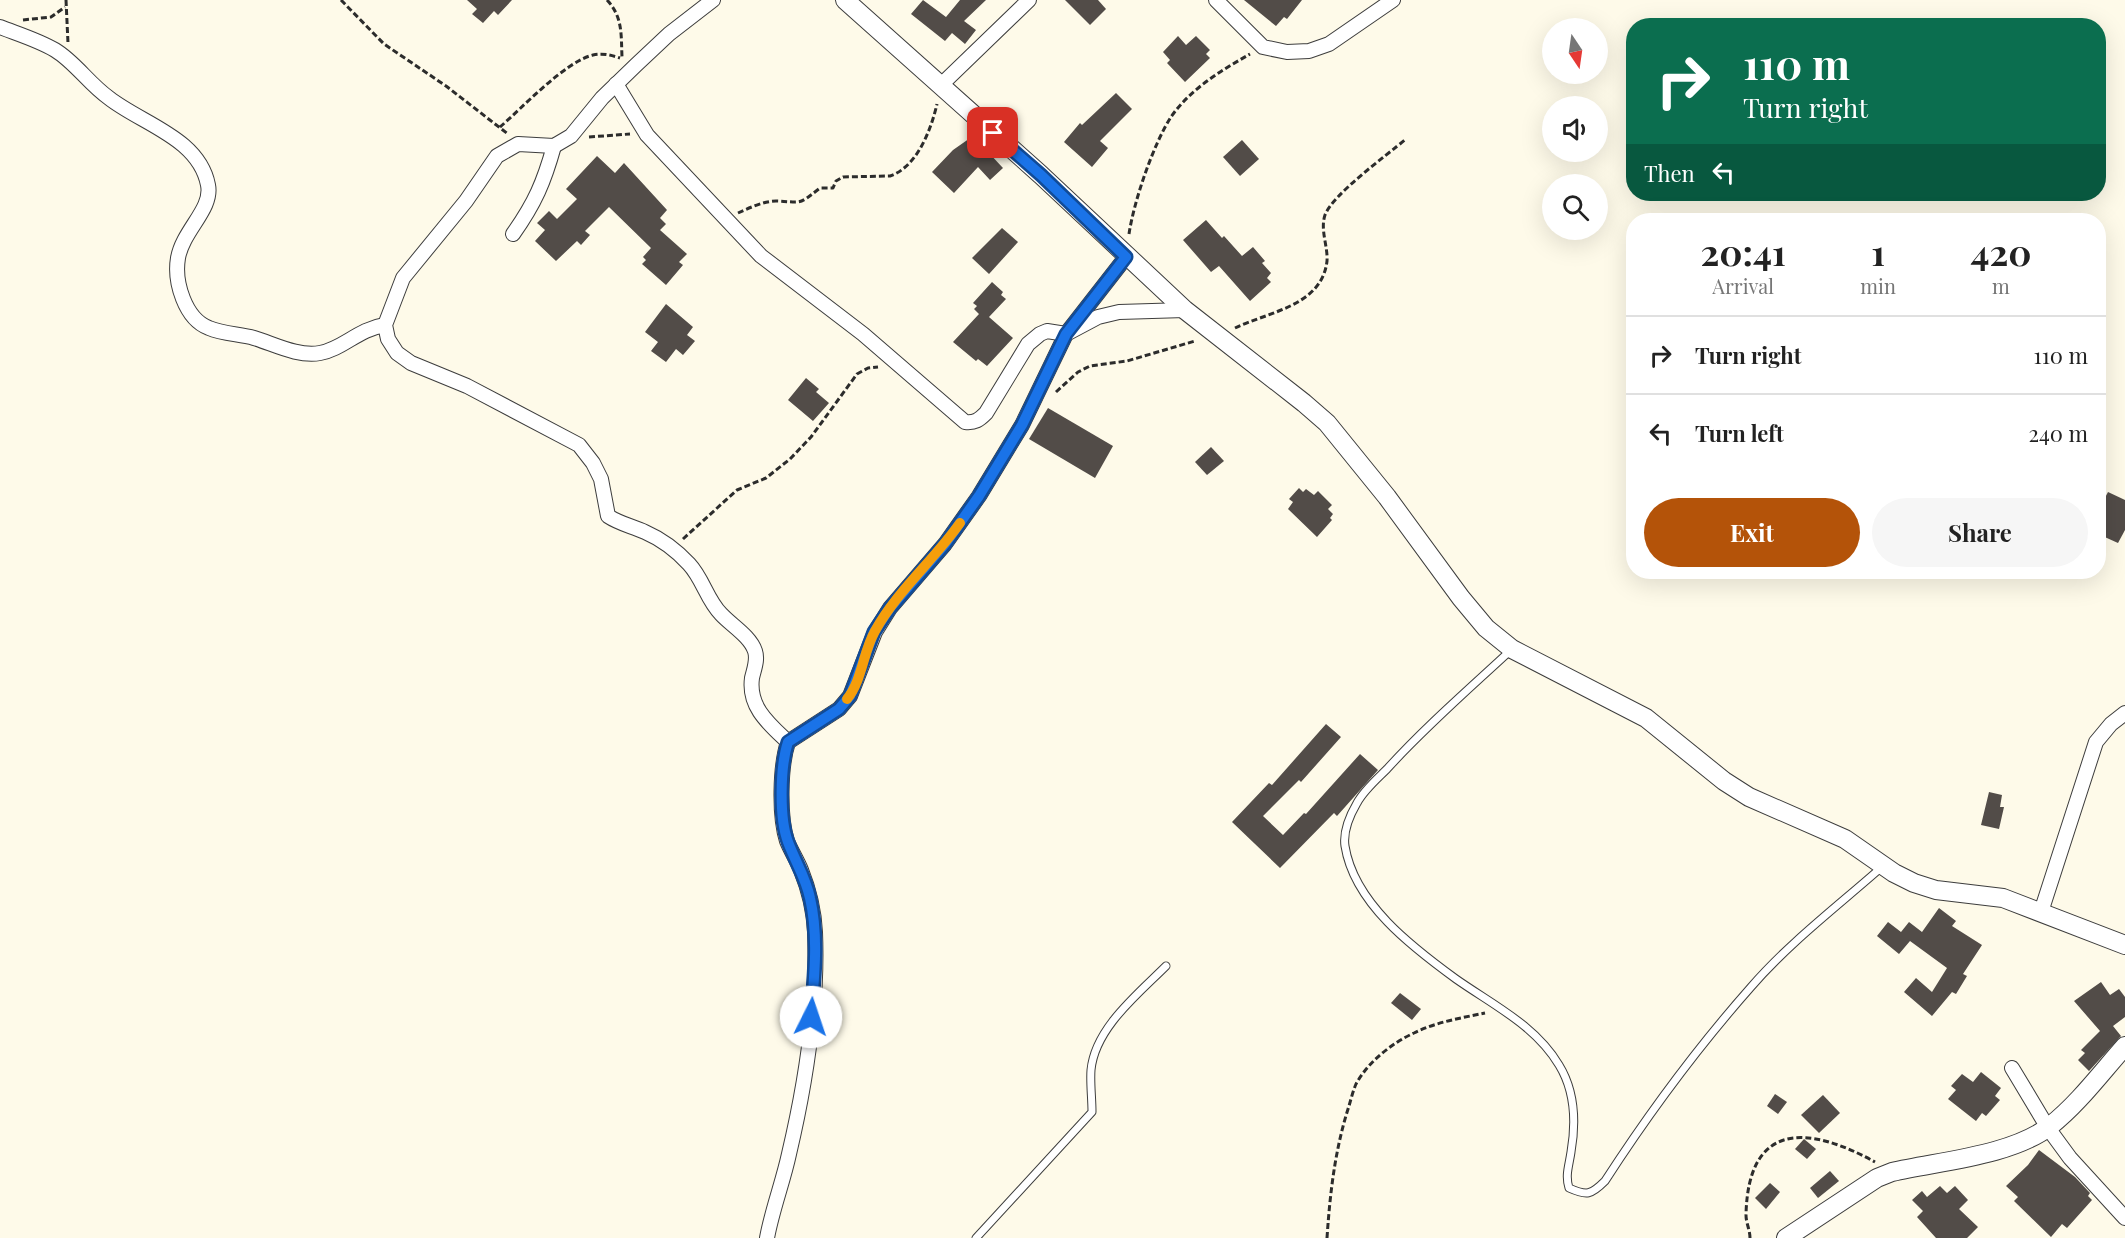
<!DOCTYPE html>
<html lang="en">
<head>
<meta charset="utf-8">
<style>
  :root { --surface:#fff; --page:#f6f6f6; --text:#222; --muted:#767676; --line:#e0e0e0; --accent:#b45309 }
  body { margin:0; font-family:"Playfair Display",serif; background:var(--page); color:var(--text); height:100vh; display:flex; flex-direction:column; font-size:22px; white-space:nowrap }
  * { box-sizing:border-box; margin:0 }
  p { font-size:20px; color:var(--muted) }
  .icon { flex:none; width:33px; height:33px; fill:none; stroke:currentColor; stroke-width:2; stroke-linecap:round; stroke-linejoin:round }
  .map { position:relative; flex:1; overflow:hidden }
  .panel { position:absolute; left:1626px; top:213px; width:480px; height:366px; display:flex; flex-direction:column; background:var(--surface); border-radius:24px; box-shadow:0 6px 24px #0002 }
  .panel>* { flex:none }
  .top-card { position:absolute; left:1626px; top:18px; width:480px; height:183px; border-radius:24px; box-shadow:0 6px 24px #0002; background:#0b6e4f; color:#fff; overflow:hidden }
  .needle { width:39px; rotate:167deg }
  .fabs { position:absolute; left:1542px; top:18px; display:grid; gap:12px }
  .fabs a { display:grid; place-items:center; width:66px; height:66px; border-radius:50%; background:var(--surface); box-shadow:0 6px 24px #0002; font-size:30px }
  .pin { position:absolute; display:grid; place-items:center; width:51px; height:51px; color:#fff; margin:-26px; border-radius:12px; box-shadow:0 3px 9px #0006 }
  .me { position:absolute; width:66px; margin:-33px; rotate:4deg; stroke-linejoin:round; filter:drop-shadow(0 0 4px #0008) }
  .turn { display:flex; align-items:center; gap:21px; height:126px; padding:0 18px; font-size:27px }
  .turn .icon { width:78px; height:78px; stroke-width:2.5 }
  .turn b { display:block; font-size:42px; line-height:51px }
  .then { display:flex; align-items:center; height:57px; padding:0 18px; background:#0003; gap:12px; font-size:22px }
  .eta { display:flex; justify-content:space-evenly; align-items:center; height:102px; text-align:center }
  .eta b { font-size:36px; font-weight:700; line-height:42px }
  .primary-button { display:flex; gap:12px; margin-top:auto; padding:12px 18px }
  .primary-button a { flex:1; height:69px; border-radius:36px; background:var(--accent); color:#fff; font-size:24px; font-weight:700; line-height:69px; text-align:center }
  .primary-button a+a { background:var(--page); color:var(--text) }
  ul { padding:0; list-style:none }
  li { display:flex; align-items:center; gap:18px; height:78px; padding:0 18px; border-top:2px solid var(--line) }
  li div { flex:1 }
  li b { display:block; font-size:22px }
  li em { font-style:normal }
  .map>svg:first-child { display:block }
  .building { fill:#524c48 }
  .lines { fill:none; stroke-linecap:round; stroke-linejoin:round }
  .service-casing { stroke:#3d3d3d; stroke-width:9 }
  .minor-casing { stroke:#3d3d3d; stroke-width:16 }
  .tertiary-casing { stroke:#3d3d3d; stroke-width:20 }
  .path { stroke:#2c2c2c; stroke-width:3; stroke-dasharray:6 3; stroke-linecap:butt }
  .service { stroke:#fff; stroke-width:7 }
  .minor { stroke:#fff; stroke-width:14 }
  .tertiary { stroke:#fff; stroke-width:18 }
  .route-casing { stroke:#114b97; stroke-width:15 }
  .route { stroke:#1a73e8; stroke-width:10 }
  .slow { stroke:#f59e0b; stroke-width:10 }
</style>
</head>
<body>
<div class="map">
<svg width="2125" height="1238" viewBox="0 0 2125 1238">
  <rect width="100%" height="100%" fill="#fefae9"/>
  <g class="building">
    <polygon points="467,0 512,0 498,15 494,11 483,23 472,14 477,9"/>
    <polygon points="923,0 946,17 960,0 986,0 964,21 976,30 965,44 952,33 945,41 911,14"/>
    <polygon points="1065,0 1098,0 1106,9 1090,25"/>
    <polygon points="1244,0 1302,0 1287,19 1284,17 1276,26"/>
    <polygon points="1178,36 1186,45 1196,36 1210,50 1206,54 1210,58 1185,82 1167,63 1170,60 1163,52"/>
    <polygon points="1116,93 1132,109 1100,141 1108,148 1092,167 1064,142 1080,123 1082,125"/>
    <polygon points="973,136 1003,168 990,180 978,167 954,193 932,172 953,150"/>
    <polygon points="1242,140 1259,159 1240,176 1223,157"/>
    <polygon points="597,156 615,173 624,163 667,210 660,218 666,224 660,230 687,254 679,262 683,265 666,285 642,264 646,260 643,257 651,248 609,207 585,231 590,235 581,245 577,241 556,261 535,241 545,230 537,223 549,211 557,219 577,199 566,189"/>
    <polygon points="1206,220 1222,238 1224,236 1242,256 1253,247 1265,261 1262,263 1271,273 1267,278 1271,282 1250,301 1219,266 1211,272 1183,240"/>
    <polygon points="1002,228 1018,242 989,274 972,258"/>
    <polygon points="992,282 1003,292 1001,295 1006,299 989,317 1013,338 987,366 978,359 976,361 953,342 979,314 974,309 977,306 973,303"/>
    <polygon points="666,304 693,327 687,335 695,341 683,355 676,349 666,362 651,351 658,342 645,332"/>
    <polygon points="806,378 819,389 816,392 829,403 813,421 788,400"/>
    <polygon points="1048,408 1113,446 1095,478 1029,439"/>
    <polygon points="1211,447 1224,461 1207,475 1195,462"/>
    <polygon points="1299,488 1303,492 1306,489 1314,495 1318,491 1332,505 1328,509 1333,514 1330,518 1332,520 1317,537 1288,509 1293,502 1289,499"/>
    <polygon points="2108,492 2125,500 2125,530 2118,543 2098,534 2098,511"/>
    <polygon points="1326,724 1341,737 1301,782 1299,780 1263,816 1283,835 1304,813 1306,814 1360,754 1378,770 1337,816 1334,813 1280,868 1232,822 1269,783 1272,785"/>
    <polygon points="1989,792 2002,795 2000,807 2004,807 1999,829 1981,825"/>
    <polygon points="1939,908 1956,921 1952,926 1982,945 1963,974 1967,976 1956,994 1952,992 1932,1016 1904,992 1916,978 1932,992 1947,968 1910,941 1899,954 1877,936 1888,922 1901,932 1909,922 1922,932"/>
    <polygon points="2101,982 2110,995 2119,989 2125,997 2125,1017 2113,1026 2121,1036 2089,1071 2078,1060 2085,1053 2081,1050 2100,1031 2074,1001"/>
    <polygon points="1400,993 1421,1009 1412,1020 1391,1003"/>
    <polygon points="1981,1072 2001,1088 1995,1096 2000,1100 1986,1116 1982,1113 1976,1121 1948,1099 1956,1090 1951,1086 1962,1074 1973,1082"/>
    <polygon points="1775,1094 1787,1102 1778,1114 1767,1106"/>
    <polygon points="1823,1095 1840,1113 1819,1133 1801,1115"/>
    <polygon points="1804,1139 1816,1149 1807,1159 1795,1149"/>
    <polygon points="2039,1150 2075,1177 2090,1193 2088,1196 2092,1200 2067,1228 2062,1224 2051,1237 2014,1201 2018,1197 2006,1186 2028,1165"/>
    <polygon points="1830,1171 1839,1181 1818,1198 1810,1188"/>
    <polygon points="1770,1183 1780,1192 1766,1209 1755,1198"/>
    <polygon points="1940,1186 1947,1193 1955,1186 1968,1200 1959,1209 1978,1227 1967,1238 1936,1238 1917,1217 1923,1211 1912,1200 1922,1191 1927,1197"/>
  </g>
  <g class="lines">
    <g class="service-casing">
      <g id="service">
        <path d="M1511 650C1469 689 1425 727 1387 769 1377 779 1364 790 1357 803 1350 815 1343 832 1345 846 1354 903 1412 947 1456 979 1493 1005 1535 1025 1559 1065 1575 1091 1576 1123 1571 1152 1569 1166 1565 1175 1569 1188 1587 1196 1591 1195 1605 1181 1649 1113 1698 1047 1751 987 1790 942 1839 905 1883 866"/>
        <path d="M976 1238 1092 1112C1092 1098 1090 1083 1091 1070 1095 1028 1138 994 1166 966"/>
      </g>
    </g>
    <g class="minor-casing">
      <g id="minor">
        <path d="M713 0 669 34 636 65 602 98 571 136 554 146 518 144 497 156 466 201 403 278 385 325 388 339 397 353 411 363 467 386 579 445 593 463 601 479 608 516C620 524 632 526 645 532 661 539 677 551 689 564 703 579 707 600 721 614 731 625 750 636 755 651 758 660 754 669 752 678 748 707 769 724 788 742"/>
        <polyline points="1216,0 1263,47 1287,52 1309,51 1329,44 1393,0"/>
        <path d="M0 27C18 34 38 40 55 50 75 62 89 84 109 98 142 124 199 138 208 185 213 209 183 230 178 258 174 282 185 319 209 328 223 334 240 334 254 338 274 344 298 357 320 353 343 349 358 329 385 325"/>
        <path d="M616 84 647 135 761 256 863 334 965 422C975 423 979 420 986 413L1028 344 1040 334 1047 331 1066 334 1098 317 1119 312 1185 310"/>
        <polyline points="941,85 1029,0"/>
        <path d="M513 234C535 203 544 182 554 146"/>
        <polyline points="2041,912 2096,742 2111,724 2125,713"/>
        <polyline points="2012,1068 2048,1128 2070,1158 2125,1218"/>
        <path d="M767 1238C772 1210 783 1182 789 1154 805 1086 818 1003 815 932 814 911 809 890 801 870 797 860 791 851 787 841 779 816 780 767 788 742L839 709 850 696 875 632 890 608 945 544 979 496 1022 425 1066 334 1126 257"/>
      </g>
    </g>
    <g class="tertiary-casing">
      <g id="tertiary">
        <polyline points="845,0 1041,175 1185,310 1304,403 1327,423 1387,497 1461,598 1486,628 1512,649 1646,718 1724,781 1749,797 1845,839 1894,873 1914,883 1936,890 2003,898 2125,945"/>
        <path d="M1786 1238 1877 1178 1892 1172C1939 1161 2011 1156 2050 1126 2078 1104 2101 1073 2125 1046"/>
      </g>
    </g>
    <g class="path">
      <polyline points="66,0 68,43"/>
      <polyline points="341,0 384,44 446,86 508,134"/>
      <path d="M607 0C623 17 621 35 622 57"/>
      <polyline points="23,20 51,17 65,7"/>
      <path d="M500 127C522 108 566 61 593 55 603 53 611 55 620 58"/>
      <polyline points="589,137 630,134"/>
      <path d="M738 213C749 208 764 201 776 201 803 202 797 206 820 188H833L836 181 843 177 890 176C917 167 931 130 937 104"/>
      <path d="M1129 234C1134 201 1153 145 1171 117 1190 89 1222 70 1250 54"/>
      <path d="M1235 328C1268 312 1322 306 1327 261 1328 246 1320 230 1325 215 1333 194 1387 155 1406 139"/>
      <polyline points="1056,392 1078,372 1090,366 1127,361 1195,341"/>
      <polyline points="683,539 737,490 766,478 790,459 811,437 857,374 868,368 878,367"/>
      <path d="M1327 1238C1330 1193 1335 1149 1349 1106 1351 1099 1353 1091 1356 1084 1368 1062 1392 1043 1414 1033 1436 1022 1461 1018 1485 1013"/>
      <path d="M1750 1238C1750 1230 1746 1223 1746 1215 1748 1121 1808 1125 1875 1162"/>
    </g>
    <use href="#service" class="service"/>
    <use href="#minor" class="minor"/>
    <use href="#tertiary" class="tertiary"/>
  </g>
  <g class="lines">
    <g class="route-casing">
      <path id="route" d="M811 1017C814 978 819 937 810 898 806 878 795 861 788 842 779 818 780 767 788 742L839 709 850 696 874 632 890 608 945 544 979 496 1022 425 1066 334 1126 257 1041 175 993 133"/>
    </g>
    <use href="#route" class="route"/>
    <path class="slow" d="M847 699C862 681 863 652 875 631 897 591 934 560 960 523"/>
  </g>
</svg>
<div class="fabs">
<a><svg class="needle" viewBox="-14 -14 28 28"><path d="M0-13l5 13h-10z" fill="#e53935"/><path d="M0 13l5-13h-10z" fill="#767676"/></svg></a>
<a><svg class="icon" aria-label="sound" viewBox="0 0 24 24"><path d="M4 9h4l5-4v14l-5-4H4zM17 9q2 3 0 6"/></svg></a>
<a><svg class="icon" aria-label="search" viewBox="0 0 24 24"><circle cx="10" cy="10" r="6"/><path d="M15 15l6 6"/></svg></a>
</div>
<div class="pin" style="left:993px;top:133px;background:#d93025"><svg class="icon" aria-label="arrive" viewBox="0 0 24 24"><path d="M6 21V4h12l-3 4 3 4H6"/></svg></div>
<svg class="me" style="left:811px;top:1017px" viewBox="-20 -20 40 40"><circle r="19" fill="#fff"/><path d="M0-13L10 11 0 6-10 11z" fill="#1a73e8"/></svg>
<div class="top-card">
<div class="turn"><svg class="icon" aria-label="right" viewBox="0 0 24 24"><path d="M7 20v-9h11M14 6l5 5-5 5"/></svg><div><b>110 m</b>Turn right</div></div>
<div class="then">Then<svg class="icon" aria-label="left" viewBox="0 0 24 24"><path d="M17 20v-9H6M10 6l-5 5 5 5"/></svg></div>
</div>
<section class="panel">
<div class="eta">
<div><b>20:41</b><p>Arrival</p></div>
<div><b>1</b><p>min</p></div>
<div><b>420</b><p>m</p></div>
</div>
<ul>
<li><svg class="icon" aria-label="right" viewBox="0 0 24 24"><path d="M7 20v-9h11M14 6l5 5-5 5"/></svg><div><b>Turn right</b></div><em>110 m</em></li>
<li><svg class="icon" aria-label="left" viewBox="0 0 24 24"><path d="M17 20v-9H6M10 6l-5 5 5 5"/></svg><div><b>Turn left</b></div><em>240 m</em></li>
</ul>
<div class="primary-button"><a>Exit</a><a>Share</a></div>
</section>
</div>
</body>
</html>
